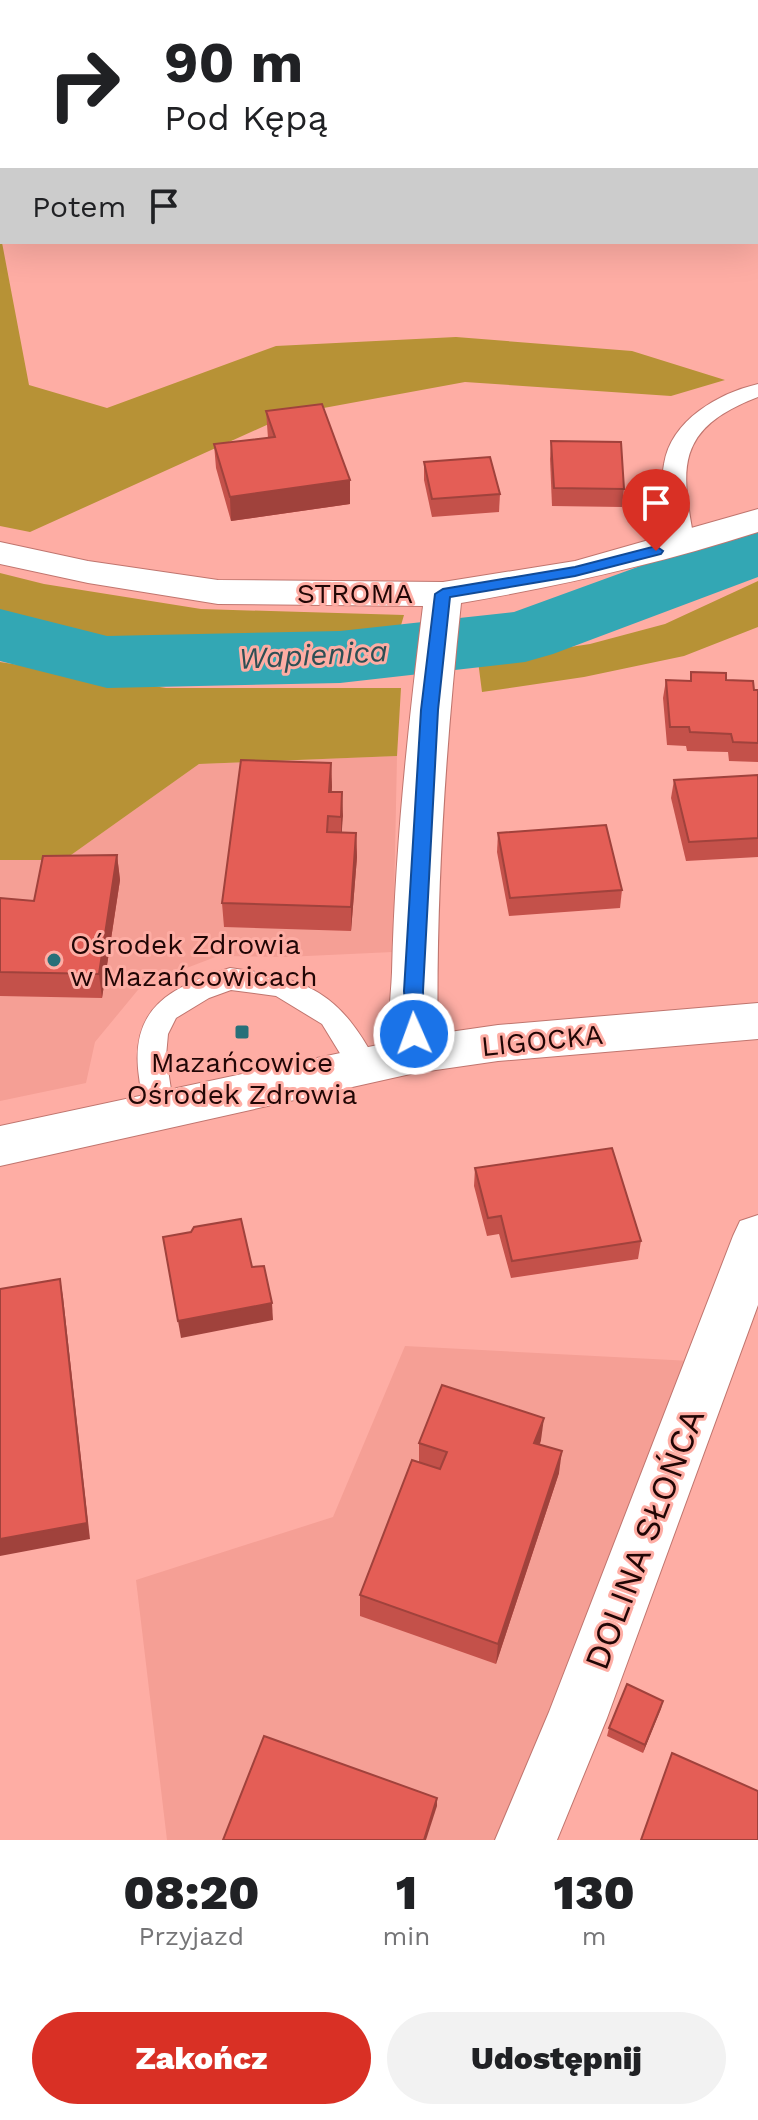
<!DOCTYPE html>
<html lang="pl">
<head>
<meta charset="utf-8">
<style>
  :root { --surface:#fff; --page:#f2f2f2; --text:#202124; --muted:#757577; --accent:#d93025 }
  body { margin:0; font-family:"Work Sans",sans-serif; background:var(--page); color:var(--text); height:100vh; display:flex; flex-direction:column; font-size:30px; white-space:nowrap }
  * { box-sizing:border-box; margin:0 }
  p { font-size:26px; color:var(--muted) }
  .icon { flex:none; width:44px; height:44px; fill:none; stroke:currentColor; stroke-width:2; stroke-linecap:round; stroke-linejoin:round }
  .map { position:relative; height:1840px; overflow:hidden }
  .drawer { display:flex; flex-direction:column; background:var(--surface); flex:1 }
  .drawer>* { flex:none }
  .guide { position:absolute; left:0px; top:0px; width:758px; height:244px; box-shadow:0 8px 32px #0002; background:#fff; color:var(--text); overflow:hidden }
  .pin { position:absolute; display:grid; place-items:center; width:68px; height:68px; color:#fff; margin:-82px -34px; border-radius:50% 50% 50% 0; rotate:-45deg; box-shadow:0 0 8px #0007 }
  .pin .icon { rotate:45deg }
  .me { position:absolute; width:88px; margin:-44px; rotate:358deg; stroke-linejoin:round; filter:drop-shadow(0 0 6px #0008) }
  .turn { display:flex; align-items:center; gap:28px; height:168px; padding:0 32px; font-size:36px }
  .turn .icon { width:104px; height:104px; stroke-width:2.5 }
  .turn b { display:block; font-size:56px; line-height:68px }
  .then { display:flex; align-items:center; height:76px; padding:0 32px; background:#0003; gap:16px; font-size:30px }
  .eta { display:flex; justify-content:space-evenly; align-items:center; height:136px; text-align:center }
  .eta b { font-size:48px; font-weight:800; line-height:56px }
  .button { display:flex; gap:16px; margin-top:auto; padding:16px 32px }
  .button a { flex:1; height:92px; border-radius:48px; background:var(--accent); color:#fff; font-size:32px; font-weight:800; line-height:92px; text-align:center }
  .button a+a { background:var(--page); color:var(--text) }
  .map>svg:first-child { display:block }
  .built { fill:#f59f95 }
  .green { fill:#b79236 }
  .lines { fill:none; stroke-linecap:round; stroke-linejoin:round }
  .river { fill:#33a7b4; fill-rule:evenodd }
  .service-casing { stroke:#c0756e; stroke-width:2 }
  .minor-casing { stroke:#c0756e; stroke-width:2 }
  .tertiary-casing { stroke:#c0756e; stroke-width:2 }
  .service { fill:#fff; fill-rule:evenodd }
  .minor { fill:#fff; fill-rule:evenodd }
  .tertiary { fill:#fff; fill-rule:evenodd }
  .wall { fill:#c4514a }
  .shaded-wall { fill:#a0423c }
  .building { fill:#e45e56; stroke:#a0423c; stroke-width:2 }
  .route { fill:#1a73e8; stroke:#114b97; stroke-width:2 }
  .poi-dot { fill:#277079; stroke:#feada4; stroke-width:3 }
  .labels { text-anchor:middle; stroke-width:6; stroke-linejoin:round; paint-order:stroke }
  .street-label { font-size:28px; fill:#210605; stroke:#feada4 }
  .poi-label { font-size:28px; fill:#210605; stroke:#feada4; text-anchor:start }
  .water-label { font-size:30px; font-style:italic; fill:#2e4f54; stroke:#feada4 }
  .near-street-label { font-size:34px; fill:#210605; stroke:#feada4 }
</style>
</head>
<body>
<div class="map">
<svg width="758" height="1840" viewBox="0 0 758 1840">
  <rect width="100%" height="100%" fill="#feada4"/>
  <g class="built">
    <polygon points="397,756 393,952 285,957 218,956 142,985 95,1042 86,1083 0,1101 0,860 64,860 199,764"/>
    <polygon points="405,1346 691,1361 502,1840 167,1840 136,1580 333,1517"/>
  </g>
  <g class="green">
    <polygon points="0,232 29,385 107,408 276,346 456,337 632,351 725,380 671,396 465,382 291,414 30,532 0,526"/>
    <polygon points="0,573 44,584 201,609 404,615 397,639 103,651 0,625"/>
    <polygon points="758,581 758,627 684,656 584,677 482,692 478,661 590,644 665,624"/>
    <polygon points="0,662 166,688 401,688 397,756 199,764 64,860 0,860"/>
  </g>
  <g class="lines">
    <polygon class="river" points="758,527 758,577 553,654 525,662 340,683 107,688 0,661 0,609 107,636 340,631 514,612 731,533"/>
    <g class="service-casing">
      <g id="service">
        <polygon points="756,230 758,231 758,243 755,242"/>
        <path d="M758 384V397C675 429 680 467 695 544L691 549H675L671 544C667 518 659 490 664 464 671 420 719 393 758 384Z"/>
        <path d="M230 968C310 979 339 992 378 1065L374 1073 363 1077 352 1073 322 1024 276 996 231 990 209 998 176 1018 168 1034 166 1056 174 1110 170 1119 159 1122 148 1119C142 1106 141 1091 139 1077 129 1007 171 987 230 968Z"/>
      </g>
    </g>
    <g class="minor-casing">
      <g id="minor">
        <path d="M758 509V532C658 564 565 585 461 603 445 753 435 903 438 1055L432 1068 415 1073 398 1068C384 1041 391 1001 392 972 395 849 408 727 423 606L218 604 88 583 0 564V542L88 561 218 580 443 582 575 561Z"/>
        <polygon points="758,1215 758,1305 607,1718 557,1840 495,1840 549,1712 733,1236 740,1221"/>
      </g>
    </g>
    <g class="tertiary-casing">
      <polygon id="tertiary" points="758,1003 758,1039 498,1061 415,1073 0,1166 0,1126 415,1037 498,1025"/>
    </g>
    <use href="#service" class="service"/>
    <use href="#minor" class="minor"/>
    <use href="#tertiary" class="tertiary"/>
  </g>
  <g class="wall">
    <polygon points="266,411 350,480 350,504 231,521 216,468 214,444 268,438"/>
    <polygon points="551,441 624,489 622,507 552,506 550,459"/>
    <polygon points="424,462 500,494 499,512 432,517 424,480"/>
    <polygon points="691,672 726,680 754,690 758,690 758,762 729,761 728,752 687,751 686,746 667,745 663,698 666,680 690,681"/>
    <polygon points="331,763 332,792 342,792 342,832 356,833 357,857 351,931 224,927 222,903"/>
    <polygon points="758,775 758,857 686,861 671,798 674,780"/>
    <polygon points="498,833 622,890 620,908 509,916 497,852"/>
    <polygon points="117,855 120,880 102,998 0,996 0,898 34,901"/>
    <polygon points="475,1168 641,1241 638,1259 511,1278 499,1234 487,1236 474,1186"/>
    <polygon points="541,1440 540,1444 559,1473 496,1664 360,1616 360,1595 419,1462 419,1443"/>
    <polygon points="663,1701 643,1753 607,1736 609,1728"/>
  </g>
  <g class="shaded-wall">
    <polygon points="758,146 758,162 756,163 756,147"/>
    <polygon points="350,480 350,504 231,521 230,497"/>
    <polygon points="331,763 332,787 329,816 329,792"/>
    <polygon points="342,792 343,816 341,841 341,817"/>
    <polygon points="356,833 357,857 351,931 351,907"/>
    <polygon points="117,855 120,880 102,998 99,974"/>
    <polygon points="60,1279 63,1297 90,1539 0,1556 0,1539"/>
    <polygon points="272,1303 273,1320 181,1338 178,1321"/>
    <polygon points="544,1418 541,1440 532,1464 534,1443"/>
    <polygon points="562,1451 559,1473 496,1664 498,1644"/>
    <polygon points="663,1701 661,1709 643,1753 645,1745"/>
    <polygon points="437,1798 437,1806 426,1840 424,1840"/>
  </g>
  <g class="building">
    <polygon points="758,80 758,96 756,96 756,81"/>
    <polygon points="758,112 758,146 756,147 756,113"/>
    <polygon points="322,404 350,480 230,497 214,444 275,437 266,411"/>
    <polygon points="551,441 621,442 624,489 554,488"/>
    <polygon points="490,457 500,494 432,499 424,462"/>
    <polygon points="691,672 726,673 726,680 753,681 754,690 758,690 758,743 733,742 731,734 690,732 689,727 670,727 666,680 691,681"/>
    <polygon points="241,760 331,763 329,792 342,792 341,817 328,816 327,832 356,833 351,907 222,903"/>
    <polygon points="758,775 758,838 689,842 674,780"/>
    <polygon points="606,825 622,890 510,898 498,833"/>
    <polygon points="117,855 99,974 0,972 0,898 34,901 43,856"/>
    <polygon points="612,1148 641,1241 512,1261 501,1216 488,1218 475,1168"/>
    <polygon points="241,1219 252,1267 264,1266 272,1303 178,1321 163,1237 191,1232 194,1227"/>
    <polygon points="60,1279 87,1523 0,1539 0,1289"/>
    <polygon points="442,1385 544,1418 534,1443 562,1451 498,1644 360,1595 412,1460 440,1469 447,1452 419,1443"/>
    <polygon points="627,1684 663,1701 645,1745 609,1728"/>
    <polygon points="264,1736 437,1798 424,1840 223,1840"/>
    <polygon points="672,1753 758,1791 758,1840 641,1840"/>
  </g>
  <polygon class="route" points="656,546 663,551 661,554 575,576 450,597 438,710 423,991 424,1034 421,1039 408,1039 404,991 421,710 435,594 443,589 575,567"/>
  <g class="poi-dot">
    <circle cx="54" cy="960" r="8"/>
    <rect x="234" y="1024" width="16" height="16" rx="4"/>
  </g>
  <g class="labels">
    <g class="street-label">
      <text x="355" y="603">STROMA</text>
      <text transform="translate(542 1040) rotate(-6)" y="10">LIGOCKA</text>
    </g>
    <g class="poi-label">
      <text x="70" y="954">Ośrodek Zdrowia<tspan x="70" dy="32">w Mazańcowicach</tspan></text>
      <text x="242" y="1072" text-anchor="middle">Mazańcowice<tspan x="242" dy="32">Ośrodek Zdrowia</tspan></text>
    </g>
    <g class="water-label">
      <text transform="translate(313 655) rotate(-3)" y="10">Wapienica</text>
    </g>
    <g class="near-street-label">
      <text transform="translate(644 1539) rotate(-69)" y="12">DOLINA SŁOŃCA</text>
    </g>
  </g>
</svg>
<div class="pin" style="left:656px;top:551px;background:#d93025"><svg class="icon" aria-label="arrive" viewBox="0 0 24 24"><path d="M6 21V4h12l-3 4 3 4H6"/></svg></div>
<svg class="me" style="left:414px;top:1034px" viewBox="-20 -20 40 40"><circle r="17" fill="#1a73e8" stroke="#fff" stroke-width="3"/><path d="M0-11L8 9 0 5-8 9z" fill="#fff"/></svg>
<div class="guide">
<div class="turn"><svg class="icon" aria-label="right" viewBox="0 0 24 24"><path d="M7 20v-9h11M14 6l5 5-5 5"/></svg><div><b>90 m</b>Pod Kępą</div></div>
<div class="then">Potem<svg class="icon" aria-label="arrive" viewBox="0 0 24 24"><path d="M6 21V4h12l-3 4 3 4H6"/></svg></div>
</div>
</div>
<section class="drawer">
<div class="eta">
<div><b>08:20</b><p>Przyjazd</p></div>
<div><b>1</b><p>min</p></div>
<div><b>130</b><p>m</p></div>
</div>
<div class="button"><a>Zakończ</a><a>Udostępnij</a></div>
</section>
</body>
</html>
